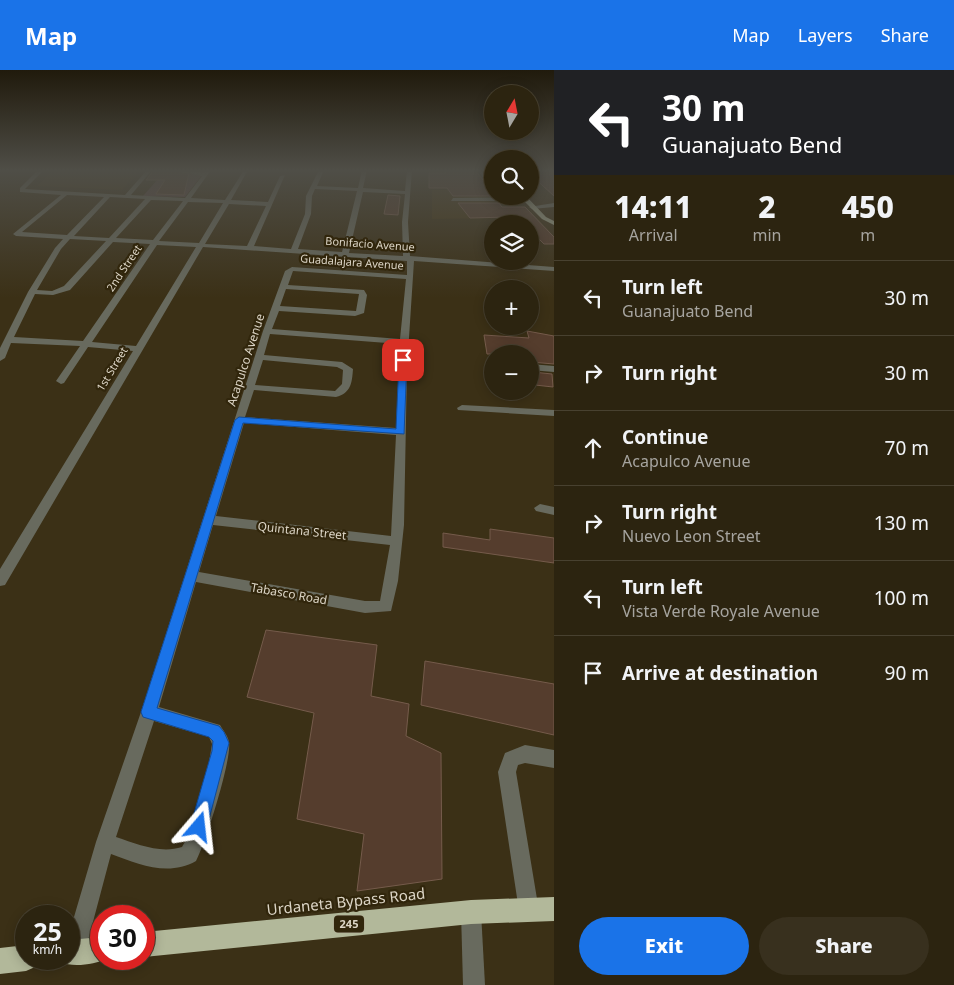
<!DOCTYPE html>
<html lang="en">
<head>
<meta charset="utf-8">
<style>
  :root { --surface:#2c2410; --page:#38301e; --text:#f1f3f6; --muted:#a6a49f; --line:#484130; --accent:#1a73e8 }
  body { margin:0; font-family:"Noto Sans",sans-serif; background:var(--page); color:var(--text); height:100vh; display:flex; flex-direction:column; font-size:19px; white-space:nowrap }
  * { box-sizing:border-box; margin:0 }
  p { font-size:16px; color:var(--muted) }
  .icon { flex:none; width:28px; height:28px; fill:none; stroke:currentColor; stroke-width:2; stroke-linecap:round; stroke-linejoin:round }
  .map { position:relative; flex:1; overflow:hidden }
  .sheet { display:flex; flex-direction:column; background:var(--surface); width:400px }
  .sheet>* { flex:none }
  .banner { background:#202124; color:#fff; overflow:hidden }
  .needle { width:32px; rotate:10deg }
  .controls { position:absolute; left:484px; top:15px; display:grid; gap:10px }
  .controls a { display:grid; place-items:center; width:55px; height:55px; border-radius:50%; background:var(--surface); box-shadow:0 2px 12px #0003,0 0 0 1px var(--line); font-size:25px }
  .speed { position:absolute; left:15px; top:835px; display:flex; gap:10px; font-size:25px; font-weight:700; text-align:center }
  .speed>* { display:grid; place-content:center; width:65px; height:65px; border-radius:50%; background:var(--surface); box-shadow:0 2px 12px #0003,0 0 0 1px var(--line); line-height:1 }
  .speed small { font-size:12px; font-weight:400 }
  .speed .limit { border:8px solid #d22; background:#fff; color:#111 }
  .pin { position:absolute; display:grid; place-items:center; width:42px; height:42px; color:#fff; margin:-21px; border-radius:10px; box-shadow:0 2px 8px #0006 }
  .me { position:absolute; width:55px; margin:-28px; rotate:17deg; stroke-linejoin:round; filter:drop-shadow(0 0 4px #0008) }
  .turn { display:flex; align-items:center; gap:18px; height:105px; padding:0 25px; font-size:22px }
  .turn .icon { width:65px; height:65px; stroke-width:2.5 }
  .turn b { display:block; font-size:35px; line-height:42px }
  .eta { display:flex; justify-content:space-evenly; align-items:center; height:85px; text-align:center }
  .eta b { font-size:30px; font-weight:800; line-height:35px }
  .button { display:flex; gap:10px; margin-top:auto; padding:10px 25px }
  .button a { flex:1; height:58px; border-radius:30px; background:var(--accent); color:#fff; font-size:20px; font-weight:800; line-height:58px; text-align:center }
  .button a+a { background:var(--page); color:var(--text) }
  ul { padding:0; list-style:none }
  li { display:flex; align-items:center; gap:15px; height:75px; padding:0 25px; border-top:1px solid var(--line) }
  li div { flex:1 }
  li b { display:block; font-size:19px }
  li em { font-style:normal }
  header { display:flex; align-items:center; gap:30px; box-sizing:border-box; height:70px; padding:0 25px; background:var(--accent); color:#fff }
  header strong { font-size:24px }
  nav { display:flex; gap:28px; margin-inline-start:auto; font-size:18px }
  main { display:flex; flex:1; min-height:0 }
  .map>svg:first-child { display:block }
  .built { fill:#443615 }
  .green { fill:#5b4544 }
  .building { fill:#553d2d; stroke:#755b4b }
  .lines { fill:none; stroke-linecap:round; stroke-linejoin:round }
  .minor { fill:#686a5e; fill-rule:evenodd }
  .major { fill:#9da289; fill-rule:evenodd }
  .highway { fill:#b2b89a; fill-rule:evenodd }
  .route { fill:#1a73e8; stroke:#114b97 }
  .labels { text-anchor:middle; stroke-width:4.5; stroke-linejoin:round; paint-order:stroke }
  .far-street-label { font-size:11px; fill:#dcd5c6; stroke:#31260c }
  .shield { fill:#31260c; stroke:#a9a08e; stroke-width:1 }
  .shield-label { font-size:11px; font-weight:bold; fill:#dcd5c6 }
  .street-label { font-size:12px; fill:#dcd5c6; stroke:#31260c }
  .near-street-label { font-size:15px; fill:#dcd5c6; stroke:#31260c }
</style>
</head>
<body>
<header>
<strong>Map</strong>
<nav><a>Map</a><a>Layers</a><a>Share</a></nav>
</header>
<main>
<div class="map">
<svg width="554" height="915" viewBox="0 0 554 915">
  <rect width="100%" height="100%" fill="#3b3016"/>
  <g class="built">
    <polygon points="54,100 150,100 140,100 122,120 37,116"/>
    <polygon points="432,120 478,120 483,126 517,126 521,132 484,133 497,148 432,149"/>
  </g>
  <polygon class="green" points="166,100 206,100 185,127 143,126"/>
  <g class="building">
    <polygon points="154,100 184,100 182,102 189,103 184,125 156,124 165,110 146,110"/>
    <polygon points="444,100 472,100 471,101 476,101 483,110 488,106 486,104 492,103 492,126 453,126 447,118 429,118 429,103 446,103"/>
    <polygon points="530,100 554,100 554,126 530,104"/>
    <polygon points="388,125 400,126 398,145 384,144"/>
    <polygon points="458,133 499,133 502,137 525,137 554,167 554,174 544,174 535,165 530,165 530,154 513,153 509,147 470,148"/>
    <polygon points="527,261 554,266 554,294 531,292 530,284 487,284 484,265 529,268"/>
    <polygon points="533,302 552,304 553,317 535,315"/>
    <polygon points="490,459 554,468 554,493 443,477 443,463 490,470"/>
    <polygon points="266,560 377,575 371,626 409,634 406,666 441,683 442,809 357,821 364,764 297,749 314,643 247,627"/>
    <polygon points="425,591 554,614 554,665 421,635"/>
  </g>
  <g class="lines">
    <g class="minor">
      <path d="M38 100H44L25 119 125 125 147 100H152L131 125 185 128 202 106 192 104 190 101 196 100 195 102 204 103 206 100H211L191 128 225 130 244 100H248L231 130 268 132 280 106 285 105 254 176 291 179 305 144 306 126 319 100H324L317 116 358 118 362 100H367L363 118 405 121 407 100H412L408 152 410 186 554 197V201L414 191 407 298 404 455 398 511 391 541 365 543 196 512 159 637 220 655C223 660 228 666 229 672 232 690 205 774 196 791 168 807 138 794 111 784L85 882 81 889 74 893 66 889H69V864L96 772 141 642 263 261 285 201 292 197 407 205V191L203 177 5 515 0 516V499L133 281 88 277 64 313 61 314 56 311 80 276 11 273 5 288 0 291V278L28 222 55 178 63 169 16 166 13 164 61 125 20 122V118ZM315 119 357 121 342 182 298 179 311 144 312 126ZM363 122 405 124 402 152 403 186 349 183ZM67 125 104 127 67 165 22 162ZM110 127 145 129 109 168 74 166ZM151 130 183 131 153 170 116 168ZM188 132 223 133 199 173 159 171ZM229 134 266 136 247 176 205 174ZM70 169 106 171 64 216 52 221 37 220 61 179ZM113 172 150 174 83 271 14 267 35 224 53 225 70 220ZM157 175 196 177 136 276 92 272ZM293 201 406 209 400 269 272 259 279 241 355 246 364 243 367 225 364 220 288 215ZM286 219 359 224 356 241 280 236ZM270 264 400 274 396 358 245 347 254 320 336 327C351 323 352 313 353 299L342 292 264 285ZM263 290 337 297 343 300 342 314 335 321 255 315ZM244 353 396 365 391 466 216 446ZM213 455 390 475 380 531H365L199 502ZM154 651 209 667 212 674C207 706 199 750 182 777 160 784 137 774 116 767Z"/>
      <polygon points="478,100 492,100 492,101 483,102 486,106 483,108"/>
      <polygon points="453,128 525,127 528,129 525,131 451,131"/>
      <polygon points="554,133 554,137 532,139 529,137"/>
      <polygon points="530,294 554,296 554,302 530,300"/>
      <polygon points="462,335 554,340 554,346 458,340 457,338"/>
      <polygon points="540,434 554,437 554,445 536,441 534,438"/>
      <polygon points="525,675 554,680 554,698 525,693 518,695 516,702 539,841 536,848 529,851 522,848 519,841 498,702 505,683"/>
      <polygon points="471,832 478,835 481,842 485,915 463,915 461,842 464,835"/>
    </g>
    <polygon class="major" points="519,126 526,126 546,147 554,151 554,155 542,149"/>
    <g class="highway">
      <polygon points="554,827 554,851 471,854 144,887 144,862 471,830"/>
      <path d="M101 867V889H108C94 894 74 898 60 892L59 889H69V870Z"/>
      <polygon points="26,875 26,889 38,889 35,897 26,901 0,904 0,878"/>
    </g>
  </g>
  <linearGradient id="sky" x2="0" y2="1"><stop stop-color="#201a0c"/><stop offset="0.44" stop-color="#4f4e47"/><stop offset="1" stop-color="#4f4e47" stop-opacity="0"/></linearGradient>
  <rect width="554" height="228" fill="url(#sky)"/>
  <polygon class="route" points="403,288 407,290 404,364 243,353 157,638 219,656 224,662 229,673 207,757 205,763 199,766 193,763 190,757 212,681 213,671 209,667 143,647 141,642 235,350 239,347 396,359 399,290"/>
  <g class="labels">
    <g class="far-street-label">
      <text transform="translate(370 174) rotate(4)" y="4">Bonifacio Avenue</text>
      <text transform="translate(352 192) rotate(4)" y="4">Guadalajara Avenue</text>
      <text transform="translate(124 198) rotate(-56)" y="4">2nd Street</text>
      <text transform="translate(112 299) rotate(-59)" y="4">1st Street</text>
    </g>
    <rect class="shield" x="334" y="845.5" width="30" height="17" rx="4"/>
    <g class="shield-label">
      <text x="349" y="858">245</text>
    </g>
    <g class="street-label">
      <text transform="translate(246 290) rotate(-72)" y="4">Acapulco Avenue</text>
      <text transform="translate(302 461) rotate(6)" y="4">Quintana Street</text>
      <text transform="translate(289 524) rotate(10)" y="4">Tabasco Road</text>
    </g>
    <g class="near-street-label">
      <text transform="translate(346 832) rotate(-6)" y="5">Urdaneta Bypass Road</text>
    </g>
  </g>
</svg>
<div class="controls">
<a><svg class="needle" viewBox="-14 -14 28 28"><path d="M0-13l5 13h-10z" fill="#e53935"/><path d="M0 13l5-13h-10z" fill="#a6a49f"/></svg></a>
<a><svg class="icon" aria-label="search" viewBox="0 0 24 24"><circle cx="10" cy="10" r="6"/><path d="M15 15l6 6"/></svg></a>
<a><svg class="icon" aria-label="layers" viewBox="0 0 24 24"><path d="M12 4l9 5-9 5-9-5zM3 14l9 5 9-5"/></svg></a>
<a>+</a>
<a>−</a>
</div>
<div class="speed"><div>25<small>km/h</small></div><div class="limit">30</div></div>
<div class="pin" style="left:403px;top:290px;background:#d93025"><svg class="icon" aria-label="arrive" viewBox="0 0 24 24"><path d="M6 21V4h12l-3 4 3 4H6"/></svg></div>
<svg class="me" style="left:199px;top:757px" viewBox="-20 -20 40 40"><path d="M0-17L14 15 0 8-14 15z" fill="#1a73e8" stroke="#fff" stroke-width="4"/></svg>
</div>
<section class="sheet">
<div class="banner">
<div class="turn"><svg class="icon" aria-label="left" viewBox="0 0 24 24"><path d="M17 20v-9H6M10 6l-5 5 5 5"/></svg><div><b>30 m</b>Guanajuato Bend</div></div>
</div>
<div class="eta">
<div><b>14:11</b><p>Arrival</p></div>
<div><b>2</b><p>min</p></div>
<div><b>450</b><p>m</p></div>
</div>
<ul>
<li><svg class="icon" aria-label="left" viewBox="0 0 24 24"><path d="M17 20v-9H6M10 6l-5 5 5 5"/></svg><div><b>Turn left</b><p>Guanajuato Bend</p></div><em>30 m</em></li>
<li><svg class="icon" aria-label="right" viewBox="0 0 24 24"><path d="M7 20v-9h11M14 6l5 5-5 5"/></svg><div><b>Turn right</b></div><em>30 m</em></li>
<li><svg class="icon" aria-label="ahead" viewBox="0 0 24 24"><path d="M12 20V5M6 11l6-6 6 6"/></svg><div><b>Continue</b><p>Acapulco Avenue</p></div><em>70 m</em></li>
<li><svg class="icon" aria-label="right" viewBox="0 0 24 24"><path d="M7 20v-9h11M14 6l5 5-5 5"/></svg><div><b>Turn right</b><p>Nuevo Leon Street</p></div><em>130 m</em></li>
<li><svg class="icon" aria-label="left" viewBox="0 0 24 24"><path d="M17 20v-9H6M10 6l-5 5 5 5"/></svg><div><b>Turn left</b><p>Vista Verde Royale Avenue</p></div><em>100 m</em></li>
<li><svg class="icon" aria-label="arrive" viewBox="0 0 24 24"><path d="M6 21V4h12l-3 4 3 4H6"/></svg><div><b>Arrive at destination</b></div><em>90 m</em></li>
</ul>
<div class="button"><a>Exit</a><a>Share</a></div>
</section>
</main>
</body>
</html>
